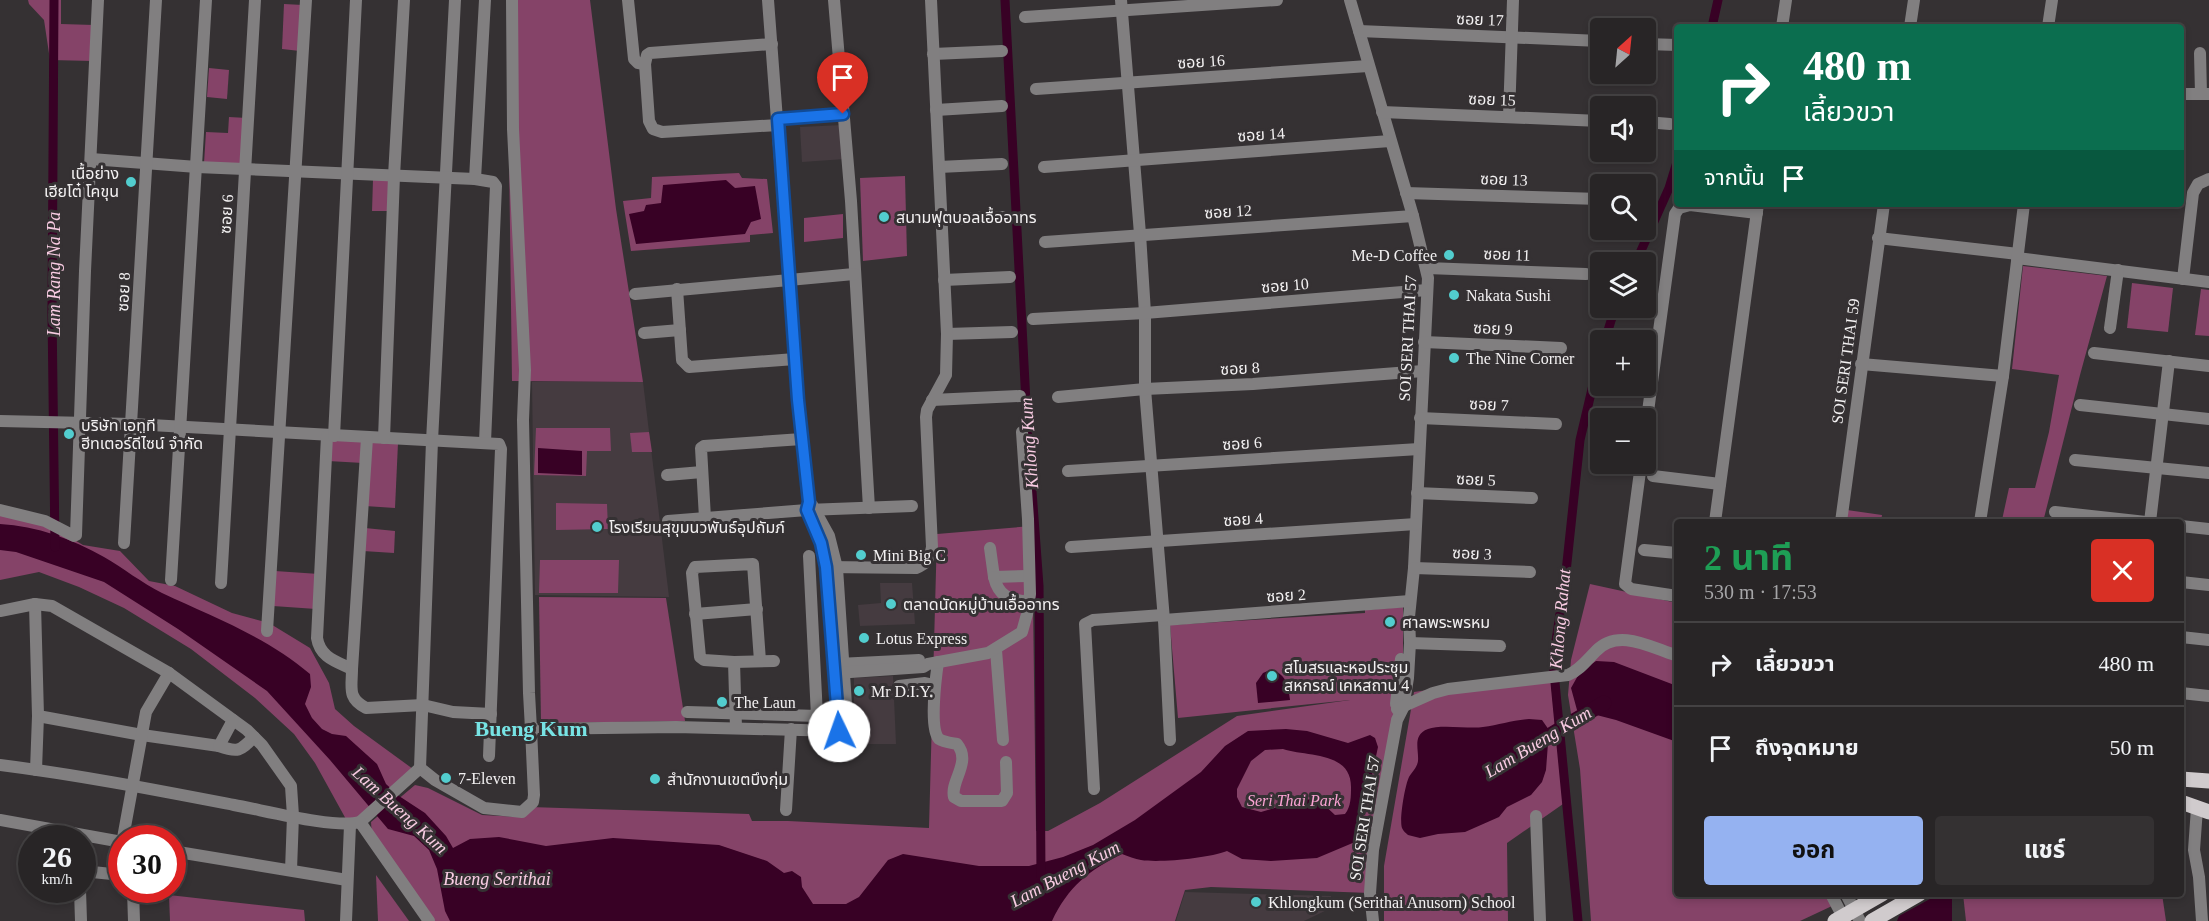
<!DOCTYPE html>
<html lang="th">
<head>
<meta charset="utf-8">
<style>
  :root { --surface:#282526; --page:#343132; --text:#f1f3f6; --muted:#a5a5a7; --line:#444243; --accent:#95b2f1 }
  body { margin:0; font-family:"Times New Roman","Noto Sans Thai",serif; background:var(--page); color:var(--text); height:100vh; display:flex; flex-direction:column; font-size:22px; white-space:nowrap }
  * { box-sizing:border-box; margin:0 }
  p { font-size:20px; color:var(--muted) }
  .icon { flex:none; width:33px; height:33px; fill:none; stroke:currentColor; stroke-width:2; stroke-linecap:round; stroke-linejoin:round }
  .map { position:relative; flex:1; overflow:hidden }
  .sheet { position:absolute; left:1674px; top:519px; width:510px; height:378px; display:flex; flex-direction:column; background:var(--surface); border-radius:6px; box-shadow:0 3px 9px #0003,0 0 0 2px var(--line) }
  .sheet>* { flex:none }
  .guide { position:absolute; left:1674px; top:24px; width:510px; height:183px; border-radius:6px; box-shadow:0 3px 9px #0003,0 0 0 2px var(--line); background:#0b6e4f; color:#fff; overflow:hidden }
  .needle { width:39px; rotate:27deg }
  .controls { position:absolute; left:1590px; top:18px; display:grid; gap:12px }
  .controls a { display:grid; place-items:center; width:66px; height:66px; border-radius:6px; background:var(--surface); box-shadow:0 3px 9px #0003,0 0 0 2px var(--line); font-size:30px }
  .speed { position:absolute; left:18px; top:825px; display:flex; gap:12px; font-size:30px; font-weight:700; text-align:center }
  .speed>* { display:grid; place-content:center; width:78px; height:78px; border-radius:50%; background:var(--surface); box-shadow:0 3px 9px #0003,0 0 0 2px var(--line); line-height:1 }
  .speed small { font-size:15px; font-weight:400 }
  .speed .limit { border:9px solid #d22; background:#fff; color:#111 }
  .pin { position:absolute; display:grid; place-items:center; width:51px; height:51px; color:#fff; margin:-62px -26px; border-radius:50% 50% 50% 0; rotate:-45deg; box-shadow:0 0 6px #0007 }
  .pin .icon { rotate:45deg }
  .me { position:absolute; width:66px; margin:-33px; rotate:357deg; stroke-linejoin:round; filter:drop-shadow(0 0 4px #0008) }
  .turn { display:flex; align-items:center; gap:21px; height:126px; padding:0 30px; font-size:27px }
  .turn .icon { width:78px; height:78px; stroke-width:2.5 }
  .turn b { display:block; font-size:42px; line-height:51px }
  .then { display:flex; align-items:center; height:57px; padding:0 30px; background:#0003; gap:12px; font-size:22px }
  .round { display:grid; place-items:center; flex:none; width:63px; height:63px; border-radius:6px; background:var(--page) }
  .head { display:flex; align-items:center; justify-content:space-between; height:102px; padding:0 30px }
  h1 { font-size:36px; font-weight:700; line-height:45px; color:#1e9e55 }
  .action { display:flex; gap:12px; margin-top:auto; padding:12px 30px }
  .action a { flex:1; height:69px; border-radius:6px; background:var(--accent); color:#111; font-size:24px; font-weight:700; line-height:69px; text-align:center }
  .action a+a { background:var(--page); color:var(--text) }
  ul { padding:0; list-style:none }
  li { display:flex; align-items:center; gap:18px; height:84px; padding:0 30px; border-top:2px solid var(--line) }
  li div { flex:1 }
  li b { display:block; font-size:22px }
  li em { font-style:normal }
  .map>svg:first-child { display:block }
  .built { fill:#453b40 }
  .green { fill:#854368 }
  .water { fill:#380125; fill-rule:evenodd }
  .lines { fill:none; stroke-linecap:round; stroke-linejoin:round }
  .canal { stroke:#380125; stroke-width:9 }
  .river { stroke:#380125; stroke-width:15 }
  .minor { stroke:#817f80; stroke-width:12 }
  .major { stroke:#d0cbcd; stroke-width:15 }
  .route-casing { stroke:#114b97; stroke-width:15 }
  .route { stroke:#1a73e8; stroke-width:10 }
  .poi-dot { fill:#52cdce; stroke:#353133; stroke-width:2 }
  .labels { text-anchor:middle; stroke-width:6; stroke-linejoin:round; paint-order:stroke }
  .street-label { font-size:16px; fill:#f3f1f2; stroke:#353133 }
  .poi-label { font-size:16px; fill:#f3f1f2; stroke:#353133; text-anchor:start }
  .park-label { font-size:16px; font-style:italic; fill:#fba3d3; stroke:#353133 }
  .water-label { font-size:18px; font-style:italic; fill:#f9cce3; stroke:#353133 }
  .district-label { font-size:22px; font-weight:bold; fill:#77e3e4; stroke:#353133 }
</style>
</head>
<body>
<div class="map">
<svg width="2209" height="921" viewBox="0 0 2209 921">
  <rect width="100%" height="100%" fill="#353133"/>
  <g class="built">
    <polygon points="843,125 845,159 802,162 800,127"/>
    <polygon points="532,382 643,382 669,597 535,595"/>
    <polygon points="880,583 912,583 915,624 860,626 858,605 881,603"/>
    <polygon points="893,676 896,744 868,744 854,730 854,678"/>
    <polygon points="1185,892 1331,896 1331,908 1304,921 1176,921"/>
  </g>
  <g class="green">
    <polygon points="28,0 61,0 61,24 94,25 93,61 50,60 44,20 29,4"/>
    <polygon points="507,0 590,0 616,209 643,382 512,381"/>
    <polygon points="284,4 303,5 300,51 282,49"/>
    <polygon points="209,68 229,70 227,99 207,97"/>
    <polygon points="229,117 247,118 245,165 204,163 206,132 228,133"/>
    <polygon points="739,173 742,178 767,179 773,233 750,235 750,242 631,251 623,201 651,198 652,177"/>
    <polygon points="905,176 907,256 863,261 860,178"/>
    <polygon points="373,179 391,180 390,211 372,211"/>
    <polygon points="843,214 843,238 804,242 804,218"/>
    <polygon points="2023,266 2107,276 2080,375 2043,522 2002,520 2009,488 2035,488 2049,432 2059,375 2012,369"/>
    <polygon points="2132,283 2173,288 2168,332 2127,328"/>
    <polygon points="2201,289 2209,290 2209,336 2195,335"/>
    <polygon points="536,428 610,428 611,451 587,451 586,476 534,475"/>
    <polygon points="649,432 652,452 632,452 630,433"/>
    <polygon points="329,437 364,438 363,463 328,461"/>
    <polygon points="368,441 398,443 395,508 365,506"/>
    <polygon points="556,503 607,504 608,529 556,530"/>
    <polygon points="1847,510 1882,515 1881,522 1846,522"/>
    <polygon points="0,511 41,520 83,545 120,551 149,581 175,586 232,613 269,623 310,648 329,683 335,709 354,726 413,769 359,819 347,821 315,763 294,734 255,698 191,649 124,608 79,587 39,572 0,580"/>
    <polygon points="1032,526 1036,831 1048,831 1100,803 1237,716 1350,700 1178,718 1170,625 1365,613 1365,610 1403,607 1403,663 1370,893 1211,887 1185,890 1175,921 431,921 372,836 371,822 415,785 428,788 482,815 520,817 530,807 749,814 752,821 788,821 929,828 937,534"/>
    <polygon points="365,528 395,531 394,553 363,551"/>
    <polygon points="540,560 619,560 618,593 539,593"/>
    <polygon points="275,571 319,574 316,609 273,606"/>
    <polygon points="1590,584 1677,603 1677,894 1825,894 1832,906 1800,921 1591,921 1580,769 1568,695 1571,660"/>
    <polygon points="539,597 666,598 685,721 541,723"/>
    <polygon points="1550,672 1563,804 1507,843 1508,921 1384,921 1384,866 1414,692"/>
    <polygon points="376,875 409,921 378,921"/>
    <polygon points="1963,894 2162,894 2166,921 1966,921"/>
    <polygon points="169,895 304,910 305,921 170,921"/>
  </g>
  <g class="water">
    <polygon points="726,180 735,188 755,186 761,219 751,222 745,234 636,244 629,214 644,211 646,205 661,203 663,185"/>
    <polygon points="538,448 582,451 582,475 538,473"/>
    <path d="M0 524C37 526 72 539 104 557 123 568 142 583 162 593 213 617 267 637 310 674L311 687 305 704 312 718 322 729 332 734 346 736 377 764 386 784 399 796 425 813 446 836 453 848 470 839 499 837 546 846 613 838 719 845 767 861 784 873 792 871 801 877 802 887 813 904H846L859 897 888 860 903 854 979 866H1029L1063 857 1093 845 1135 820 1201 772 1225 746 1248 731 1286 729 1307 731 1348 743 1370 735 1375 738 1378 747 1360 831 1355 842 1317 858 1271 861 1242 859 1227 851C1209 858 1160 863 1141 860 1135 859 1128 856 1122 854 1089 870 1068 887 1052 921H450L445 911 437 869 429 850 414 836 388 829 330 760 267 691 178 629 104 582 16 552 0 550ZM1283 749C1307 757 1351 751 1351 787 1351 796 1351 807 1345 814L1335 815 1320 801 1305 799 1261 812 1242 807 1237 797V789L1251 761 1265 750Z"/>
    <polygon points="1596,661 1614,662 1677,686 1677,742 1616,720 1577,710 1571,688 1580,672"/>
    <path d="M1270 670C1286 673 1288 685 1290 700L1258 703 1256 683 1263 673Z"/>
    <path d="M1529 719 1542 720 1549 730 1546 770 1542 782 1531 795 1507 807 1499 817 1465 832 1438 834 1420 838 1408 835C1406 833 1403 831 1402 828 1399 820 1405 785 1409 777 1412 772 1417 768 1418 761 1419 749 1412 735 1428 729 1440 724 1469 729 1483 727 1499 725 1513 720 1529 719Z"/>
    <polygon points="1939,894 1952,894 1952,921 1897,921 1899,916"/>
  </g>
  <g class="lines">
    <g class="canal">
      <polyline points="54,0 52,312 55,547"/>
      <polyline points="1005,0 1028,441"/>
      <polyline points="1712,27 1718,0"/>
      <polyline points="1636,262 1669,188 1677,162"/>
      <polyline points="1605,340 1615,308"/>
      <polyline points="1030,464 1039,586 1041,876"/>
      <polyline points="1578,921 1553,662 1566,572 1580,440 1600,355"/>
    </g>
    <polyline class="river" points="1532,746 1604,703"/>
    <g class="minor">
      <polyline points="455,0 432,441 420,768 435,780 484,808 522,812 533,802 534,795 531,729 676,727 839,731 848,735"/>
      <polyline points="512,0 513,129 525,370 523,420 529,693 531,729"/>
      <polyline points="628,0 634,59 638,63 645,64"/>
      <polyline points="768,0 798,400 809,502 807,510 821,542 826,567 839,731"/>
      <polyline points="834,0 851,201 869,508"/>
      <polyline points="1121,0 1140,234 1145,313 1145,389 1164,620 1170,740"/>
      <polyline points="1350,0 1413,216 1428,278 1414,568 1409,617 1410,643 1408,678 1403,708 1397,720 1373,850 1370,893 1373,921"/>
      <polyline points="1025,17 1277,0"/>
      <polyline points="1782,27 1786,0"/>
      <polyline points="1910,27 1914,0"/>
      <polyline points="2048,27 2052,0"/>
      <polyline points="1359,31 1600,41"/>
      <polyline points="772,44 650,53 647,55 645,64 649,121 653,129 662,132 778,125"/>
      <polyline points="1646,44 1677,45"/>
      <polyline points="2200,53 2201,94"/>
      <polyline points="933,54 1002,51"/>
      <polyline points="1036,89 1368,66"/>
      <polyline points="2181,94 2209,94"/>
      <polyline points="936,110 1002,106"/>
      <polyline points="1382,112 1600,121"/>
      <polyline points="1509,116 1513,0"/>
      <polyline points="778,119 843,114"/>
      <polyline points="1646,122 1670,124"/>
      <polyline points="91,159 197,167 475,179 493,182 496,186 485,442"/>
      <polyline points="939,167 1002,164"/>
      <polyline points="1044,167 1390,141"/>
      <polyline points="475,179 485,0"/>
      <polyline points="1406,193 1600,199"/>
      <polyline points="942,219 1003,217"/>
      <polyline points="1878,238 2018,254"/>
      <polyline points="1045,242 1413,216"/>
      <polyline points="2017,258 2209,282"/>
      <polyline points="1427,268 1586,274"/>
      <polyline points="2183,279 2193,193 2198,184 2209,179"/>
      <polyline points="944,280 1010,277"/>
      <polyline points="677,289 682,360 689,367 795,359"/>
      <polyline points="635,294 854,274"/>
      <polyline points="1033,319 1145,313 1427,290"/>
      <polyline points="2110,328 2118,270"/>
      <polyline points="644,333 680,330"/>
      <polyline points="947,334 1012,332"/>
      <polyline points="1424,342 1561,348"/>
      <polyline points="2094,353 2209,366"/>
      <polyline points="1861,364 2003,376"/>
      <polyline points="1058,397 1145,389 1253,384 1423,371"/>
      <polyline points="932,400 1020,396"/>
      <polyline points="2080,405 2209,419"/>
      <polyline points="1420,418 1556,424"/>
      <polyline points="0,421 132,424 499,444 501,449 489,756"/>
      <polyline points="1646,426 1675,214 1679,208 1690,205 1757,213"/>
      <path d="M327 436 317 638C320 657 335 661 352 669"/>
      <polyline points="334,436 356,0"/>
      <path d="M367 438 352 669C352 688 347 698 366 708L423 705 453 712 491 714"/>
      <polyline points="384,438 394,176 404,0"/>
      <polyline points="2075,460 2209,473"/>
      <polyline points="1641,464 1625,584 1631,589 1677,596"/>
      <polyline points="1068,471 1419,449"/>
      <polyline points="667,475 702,472"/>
      <polyline points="1653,476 1720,484"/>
      <polyline points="1417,493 1532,498"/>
      <polyline points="812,505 829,536 837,568 848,735"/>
      <polyline points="0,510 45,521 74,536 76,535 85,271 98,0"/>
      <polyline points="2055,512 2146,522"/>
      <polyline points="705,518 701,448 704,446 802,439"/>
      <polyline points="668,521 807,510 912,506"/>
      <polyline points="1715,522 1758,204"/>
      <polyline points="1841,522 1884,204"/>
      <polyline points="1980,522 2003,376 2024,204"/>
      <polyline points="2150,522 2169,361"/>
      <polyline points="2181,526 2209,529"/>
      <polyline points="124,543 156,0"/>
      <polyline points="1071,547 1416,524"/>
      <polyline points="990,548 994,577 1029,576"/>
      <polyline points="1644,550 1677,553"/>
      <path d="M826 567 916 568C927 564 930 558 932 547L926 417 927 410 946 375 947 334 931 0"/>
      <polyline points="1414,568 1530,572"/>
      <path d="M994 577C999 598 1010 599 1029 602"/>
      <polyline points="171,580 206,0"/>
      <polyline points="2181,582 2209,585"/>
      <polyline points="221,583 255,0"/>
      <polyline points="35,604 38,716 36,770"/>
      <polyline points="0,611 35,604 52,606 169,673 247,730 262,745 291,786 293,816 291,870"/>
      <polyline points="695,614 757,609"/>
      <polyline points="1164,620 1410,601"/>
      <polyline points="267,631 306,0"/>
      <polyline points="2181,637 2209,640"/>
      <polyline points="1410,643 1500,646"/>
      <polyline points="996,650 1003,740"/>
      <polyline points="734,662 774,661"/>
      <path d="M938 662C936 676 929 729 939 739 943 742 952 743 957 744 972 762 950 781 954 797L961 801H1002L1007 793 1006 762"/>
      <polyline points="838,664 919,660"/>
      <polyline points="836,673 923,667 928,664 988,653 1022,632 1027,614 1030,594 1028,519 1022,432"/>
      <polyline points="899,686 925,683 934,685"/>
      <polyline points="2181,693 2209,696"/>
      <polyline points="1396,704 1401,659"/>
      <path d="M1397 709 1433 693 1448 689 1568 675C1580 670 1587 660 1596 651 1618 628 1650 647 1675 655"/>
      <polyline points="687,712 817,716 809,556"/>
      <polyline points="38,716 142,735 219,746 233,720"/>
      <polyline points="736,728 734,662 704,660 700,657 692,573 695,567 753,564 760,661"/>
      <path d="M219 746C238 753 240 751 254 737"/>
      <path d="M0 765C79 775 156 790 234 805 263 810 335 829 360 822L420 768"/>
      <polyline points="1094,789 1085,624 1093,620 1163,615"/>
      <polyline points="2197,808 2194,850 2199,877 2202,921"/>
      <polyline points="786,810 791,729"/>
      <polyline points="1536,816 1540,921"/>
      <polyline points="0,820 122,842"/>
      <polyline points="360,822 429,921"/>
      <polyline points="123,838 146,712 169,673"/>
      <polyline points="172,851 347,880"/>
      <polyline points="82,871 122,875"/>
      <polyline points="113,873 117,842"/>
      <polyline points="80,890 81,921"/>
      <polyline points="133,890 134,921"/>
      <polyline points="1831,894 1845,921"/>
      <polyline points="1846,894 1860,921"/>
      <polyline points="346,921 350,825"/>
    </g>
    <g class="major">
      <polyline points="2181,779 2209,781"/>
      <polyline points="2181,802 2209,812"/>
      <polyline points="1835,921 1882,894"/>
      <polyline points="1872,921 1919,894"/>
    </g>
  </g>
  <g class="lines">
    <g class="route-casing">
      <polyline id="route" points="839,731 826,567 821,543 807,510 809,502 798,400 778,119 843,114"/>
    </g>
    <use href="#route" class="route"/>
  </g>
  <g class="poi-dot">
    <circle cx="131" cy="182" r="6"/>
    <circle cx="884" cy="217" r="6"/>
    <circle cx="1449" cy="255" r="6"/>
    <circle cx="1454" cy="295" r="6"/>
    <circle cx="1454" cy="358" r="6"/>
    <circle cx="69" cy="434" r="6"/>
    <circle cx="597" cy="527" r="6"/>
    <circle cx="861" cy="555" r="6"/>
    <circle cx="891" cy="604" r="6"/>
    <circle cx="1390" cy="622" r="6"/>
    <circle cx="864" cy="638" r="6"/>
    <circle cx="1272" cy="676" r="6"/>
    <circle cx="859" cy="691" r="6"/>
    <circle cx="722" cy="702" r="6"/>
    <circle cx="446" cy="778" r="6"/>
    <circle cx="655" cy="779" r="6"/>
    <circle cx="1256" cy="902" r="6"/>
  </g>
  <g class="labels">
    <g class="street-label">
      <text transform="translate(1480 19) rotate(2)" y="6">ซอย 17</text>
      <text transform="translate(1201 61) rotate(-4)" y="6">ซอย 16</text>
      <text transform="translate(1492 99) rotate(2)" y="6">ซอย 15</text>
      <text transform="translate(1261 134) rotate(-4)" y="6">ซอย 14</text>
      <text transform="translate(1504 179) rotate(2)" y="6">ซอย 13</text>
      <text transform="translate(1228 211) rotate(-4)" y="6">ซอย 12</text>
      <text transform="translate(226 214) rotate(-86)" y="6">ซอย 6</text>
      <text transform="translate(1507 254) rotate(2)" y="6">ซอย 11</text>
      <text transform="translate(1285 285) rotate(-5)" y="6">ซอย 10</text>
      <text transform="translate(123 292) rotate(-87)" y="6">ซอย 8</text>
      <text transform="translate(1493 328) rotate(2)" y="6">ซอย 9</text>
      <text transform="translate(1407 338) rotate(-87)" y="6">SOI SERI THAI 57</text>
      <text transform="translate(1845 361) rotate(-82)" y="6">SOI SERI THAI 59</text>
      <text transform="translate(1240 368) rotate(-3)" y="6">ซอย 8</text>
      <text transform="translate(1489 404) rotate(2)" y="6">ซอย 7</text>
      <text transform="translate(1242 443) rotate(-4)" y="6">ซอย 6</text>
      <text transform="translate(1476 479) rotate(2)" y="6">ซอย 5</text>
      <text transform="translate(1243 519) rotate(-4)" y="6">ซอย 4</text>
      <text transform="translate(1472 553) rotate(2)" y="6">ซอย 3</text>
      <text transform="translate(1286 595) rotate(-4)" y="6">ซอย 2</text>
      <text transform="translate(1364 818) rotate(-81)" y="6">SOI SERI THAI 57</text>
    </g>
    <g class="poi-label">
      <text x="119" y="179" text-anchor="end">เนื้อย่าง<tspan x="119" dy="18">เฮียโต๋ โคขุน</tspan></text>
      <text x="896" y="223">สนามฟุตบอลเอื้ออาทร</text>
      <text x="1437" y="261" text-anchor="end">Me-D Coffee</text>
      <text x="1466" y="301">Nakata Sushi</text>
      <text x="1466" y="364">The Nine Corner</text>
      <text x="81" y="431">บริษัท เอทูที<tspan x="81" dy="18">ฮีทเตอร์ดีไซน์ จำกัด</tspan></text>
      <text x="609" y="533">โรงเรียนสุขุมนวพันธ์อุปถัมภ์</text>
      <text x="873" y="561">Mini Big C</text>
      <text x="903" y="610">ตลาดนัดหมู่บ้านเอื้ออาทร</text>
      <text x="1402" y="628">ศาลพระพรหม</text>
      <text x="876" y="644">Lotus Express</text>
      <text x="1284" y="673">สโมสรและหอประชุม<tspan x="1284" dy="18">สหกรณ์ เคหสถาน 4</tspan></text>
      <text x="871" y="697">Mr D.I.Y.</text>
      <text x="734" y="708">The Laun</text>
      <text x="458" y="784">7-Eleven</text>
      <text x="667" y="785">สำนักงานเขตบึงกุ่ม</text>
      <text x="1268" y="908">Khlongkum (Serithai Anusorn) School</text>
    </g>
    <g class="park-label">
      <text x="1294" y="806">Seri Thai Park</text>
    </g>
    <g class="water-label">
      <text transform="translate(54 274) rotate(-90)" y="6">Lam Rang Na Pa</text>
      <text transform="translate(1029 443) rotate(-94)" y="6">Khlong Kum</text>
      <text transform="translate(1560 619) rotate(-85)" y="6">Khlong Rahat</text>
      <text transform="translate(1538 742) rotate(-31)" y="6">Lam Bueng Kum</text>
      <text transform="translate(400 810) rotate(42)" y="6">Lam Bueng Kum</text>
      <text transform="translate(1065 874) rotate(-28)" y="6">Lam Bueng Kum</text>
      <text x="497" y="885">Bueng Serithai</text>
    </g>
    <g class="district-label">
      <text x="531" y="736">Bueng Kum</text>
    </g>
  </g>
</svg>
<div class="controls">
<a><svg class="needle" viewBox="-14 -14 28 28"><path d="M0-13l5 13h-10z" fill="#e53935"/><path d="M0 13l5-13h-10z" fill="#a5a5a7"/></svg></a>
<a><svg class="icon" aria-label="sound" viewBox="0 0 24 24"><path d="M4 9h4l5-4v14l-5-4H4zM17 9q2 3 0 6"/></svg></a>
<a><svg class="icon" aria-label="search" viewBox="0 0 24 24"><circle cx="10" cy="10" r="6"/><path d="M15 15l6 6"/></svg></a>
<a><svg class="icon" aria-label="layers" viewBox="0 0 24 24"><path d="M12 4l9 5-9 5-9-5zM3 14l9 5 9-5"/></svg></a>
<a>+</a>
<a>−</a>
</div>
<div class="speed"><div>26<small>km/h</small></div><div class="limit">30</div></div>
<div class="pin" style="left:843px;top:114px;background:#d93025"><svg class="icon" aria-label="arrive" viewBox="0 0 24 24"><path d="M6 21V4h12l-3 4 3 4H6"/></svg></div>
<svg class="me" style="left:839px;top:731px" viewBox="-20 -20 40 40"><circle r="19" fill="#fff"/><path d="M0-13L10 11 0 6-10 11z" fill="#1a73e8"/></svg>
<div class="guide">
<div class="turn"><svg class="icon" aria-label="right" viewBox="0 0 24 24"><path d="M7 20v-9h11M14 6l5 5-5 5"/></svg><div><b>480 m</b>เลี้ยวขวา</div></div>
<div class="then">จากนั้น<svg class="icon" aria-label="arrive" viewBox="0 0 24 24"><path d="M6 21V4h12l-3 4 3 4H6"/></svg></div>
</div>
<section class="sheet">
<div class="head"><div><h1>2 นาที</h1><p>530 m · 17:53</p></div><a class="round" style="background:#d93025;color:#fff"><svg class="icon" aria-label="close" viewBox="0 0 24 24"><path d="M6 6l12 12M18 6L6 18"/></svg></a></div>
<ul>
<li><svg class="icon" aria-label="right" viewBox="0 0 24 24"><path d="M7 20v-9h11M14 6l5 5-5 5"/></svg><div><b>เลี้ยวขวา</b></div><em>480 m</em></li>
<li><svg class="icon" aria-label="arrive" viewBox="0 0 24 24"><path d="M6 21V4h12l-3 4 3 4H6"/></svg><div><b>ถึงจุดหมาย</b></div><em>50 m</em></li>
</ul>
<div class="action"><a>ออก</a><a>แชร์</a></div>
</section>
</div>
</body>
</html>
